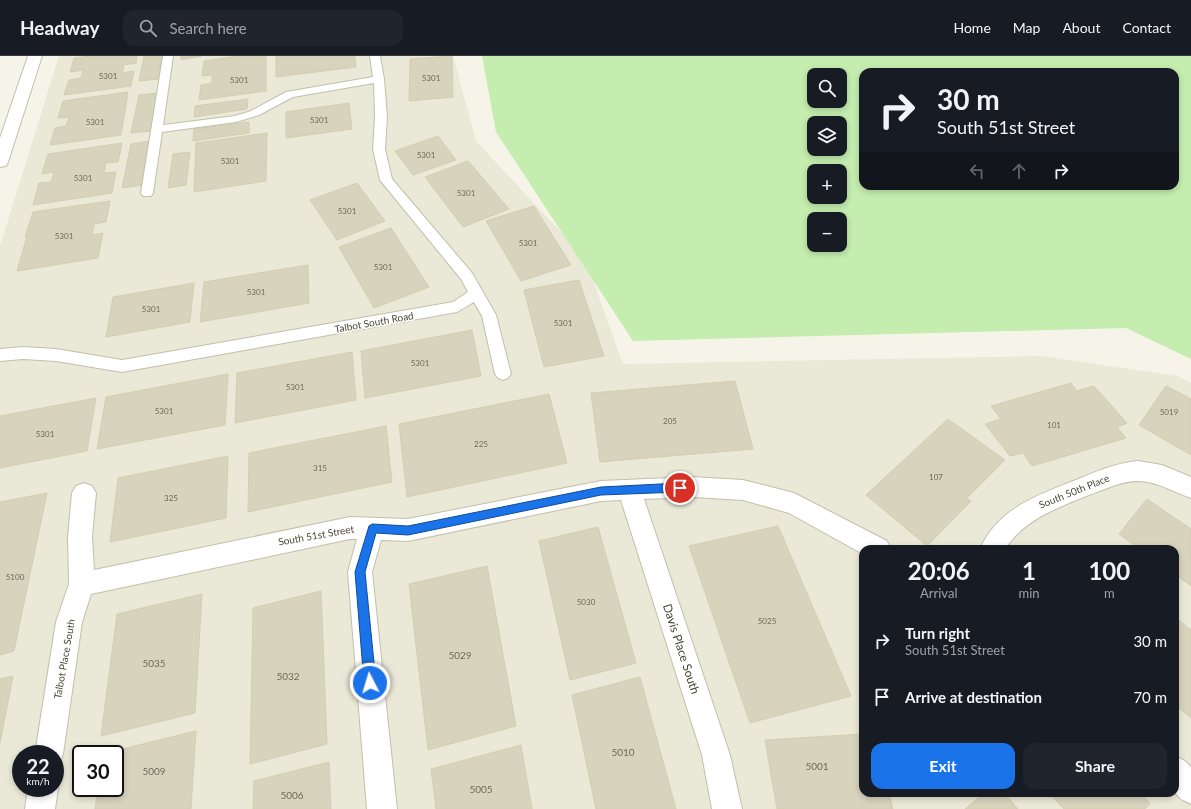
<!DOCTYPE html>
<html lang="en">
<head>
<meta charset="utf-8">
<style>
  :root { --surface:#171b24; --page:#20242c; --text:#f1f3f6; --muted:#9ea1a6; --line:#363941; --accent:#1a73e8 }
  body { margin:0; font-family:Lato,sans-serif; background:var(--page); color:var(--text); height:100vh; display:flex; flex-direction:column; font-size:15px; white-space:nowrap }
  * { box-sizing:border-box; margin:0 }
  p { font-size:13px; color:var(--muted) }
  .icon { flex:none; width:22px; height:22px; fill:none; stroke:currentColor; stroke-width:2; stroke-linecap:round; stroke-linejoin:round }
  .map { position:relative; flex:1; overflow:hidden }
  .panel { position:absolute; left:859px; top:489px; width:320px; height:252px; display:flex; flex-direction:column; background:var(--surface); border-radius:12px; box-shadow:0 2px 6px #0003 }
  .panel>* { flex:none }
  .guide { position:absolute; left:859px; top:12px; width:320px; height:122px; border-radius:12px; box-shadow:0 2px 6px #0003; background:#171b24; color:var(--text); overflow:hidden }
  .buttons { position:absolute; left:807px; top:12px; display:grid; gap:8px }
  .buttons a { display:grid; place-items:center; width:40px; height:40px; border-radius:8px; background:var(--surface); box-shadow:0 2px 6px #0003; font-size:20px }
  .speed { position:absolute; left:12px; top:689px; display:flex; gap:8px; font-size:20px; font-weight:700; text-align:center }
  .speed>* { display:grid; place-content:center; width:52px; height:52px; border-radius:50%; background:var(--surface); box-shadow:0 2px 6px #0003; line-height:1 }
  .speed small { font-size:10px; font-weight:400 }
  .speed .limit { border:2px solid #111; border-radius:6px; background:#fff; color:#111 }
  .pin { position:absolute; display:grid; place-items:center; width:34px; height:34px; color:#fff; margin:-17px; border:2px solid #fff; border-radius:50%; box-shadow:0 1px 4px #0007 }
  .me { position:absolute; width:44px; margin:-22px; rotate:355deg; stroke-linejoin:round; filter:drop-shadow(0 0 3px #0008) }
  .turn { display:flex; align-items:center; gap:14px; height:84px; padding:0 12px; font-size:18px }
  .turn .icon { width:52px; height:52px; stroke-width:2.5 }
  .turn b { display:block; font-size:28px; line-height:34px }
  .lanes { display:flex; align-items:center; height:38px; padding:0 12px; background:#0003; justify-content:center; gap:20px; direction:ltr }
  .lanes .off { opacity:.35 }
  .eta { display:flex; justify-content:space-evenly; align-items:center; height:68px; text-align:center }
  .eta b { font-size:24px; font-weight:700; line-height:28px }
  .action { display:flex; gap:8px; margin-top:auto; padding:8px 12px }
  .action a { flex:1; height:46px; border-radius:12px; background:var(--accent); color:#fff; font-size:16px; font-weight:700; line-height:46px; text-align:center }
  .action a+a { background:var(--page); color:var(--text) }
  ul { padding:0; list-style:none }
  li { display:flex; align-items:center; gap:12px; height:56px; padding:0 12px }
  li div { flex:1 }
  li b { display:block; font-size:15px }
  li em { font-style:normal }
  header { display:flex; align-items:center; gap:24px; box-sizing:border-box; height:56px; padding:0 20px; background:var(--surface); border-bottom:1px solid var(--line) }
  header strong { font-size:19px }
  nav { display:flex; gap:22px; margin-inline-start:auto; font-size:14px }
  .search { width:280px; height:36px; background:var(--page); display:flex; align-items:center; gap:10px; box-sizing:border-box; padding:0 14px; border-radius:12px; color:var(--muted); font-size:15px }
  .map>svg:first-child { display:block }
  .residential { fill:#eae8d6; fill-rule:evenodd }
  .green { fill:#c4edaf; fill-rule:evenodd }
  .building { fill:#d8d3bd; stroke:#d4cdb0 }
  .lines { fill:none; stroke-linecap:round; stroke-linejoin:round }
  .service-casing { stroke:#c2bfaa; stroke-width:2 }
  .minor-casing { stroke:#c2bfaa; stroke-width:2 }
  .tertiary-casing { stroke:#c2bfaa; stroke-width:2 }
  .service { fill:#fff; fill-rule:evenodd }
  .minor { fill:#fff; fill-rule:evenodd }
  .tertiary { fill:#fff; fill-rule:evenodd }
  .route { fill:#1a73e8; stroke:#114b97 }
  .labels { text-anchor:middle; stroke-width:3; stroke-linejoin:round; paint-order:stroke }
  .number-label { font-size:8px; fill:#6e6a58 }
  .street-label { font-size:10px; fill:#4a4736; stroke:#fff }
  .near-number-label { font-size:10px; fill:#6e6a58 }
  .near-street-label { font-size:12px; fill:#4a4736; stroke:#fff }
</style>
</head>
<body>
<header>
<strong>Headway</strong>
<div class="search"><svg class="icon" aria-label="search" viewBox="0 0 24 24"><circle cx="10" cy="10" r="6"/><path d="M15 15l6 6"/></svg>Search here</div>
<nav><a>Home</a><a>Map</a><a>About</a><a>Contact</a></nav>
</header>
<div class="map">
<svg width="1191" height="753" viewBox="0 0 1191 753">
  <rect width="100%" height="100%" fill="#f6f4e9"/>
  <path class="residential" d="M59 0H453L476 85 585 202 623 308 1041 300 1178 320 1191 327V753H0V190ZM863 493H1175V737H863ZM21 698H55V732H21ZM81 698H115V732H81Z"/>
  <path class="green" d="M482 0H1191V303L1126 272 633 285 496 76ZM863 16H1175V130H863ZM814 19H840V45H814ZM814 67H840V93H814ZM814 115H840V141H814ZM814 163H840V189H814Z"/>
  <g class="building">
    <polygon points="90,0 137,0 136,7 124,9 122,17 134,15 131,30 64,39 69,24 81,22 83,14 70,16 74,2"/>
    <polygon points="144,0 162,0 159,23 139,25"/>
    <polygon points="181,0 202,0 181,4"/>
    <polygon points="239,0 266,0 266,35 199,44 201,29 212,27 212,19 202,20 204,5"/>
    <polygon points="276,0 355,0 356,11 276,21"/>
    <polygon points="452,0 453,41 409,45 410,3"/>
    <polygon points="128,36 121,79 50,89 55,72 66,70 69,61 58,62 63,45"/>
    <polygon points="157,37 151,75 131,77 139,39"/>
    <polygon points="248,43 247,53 194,61 195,50"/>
    <polygon points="349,47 352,73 286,82 286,56"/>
    <polygon points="249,66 249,77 193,85 194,73"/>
    <polygon points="267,77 266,125 194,136 196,87"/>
    <polygon points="438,80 456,104 413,119 395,95"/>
    <polygon points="150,85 143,129 122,132 131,88"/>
    <polygon points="122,87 118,106 106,107 104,117 116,116 112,137 33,149 39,127 51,126 54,116 42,118 48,98"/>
    <polygon points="190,96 186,129 168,132 173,98"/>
    <polygon points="468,105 509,153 463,171 425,121"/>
    <polygon points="357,127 385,165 337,184 310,144"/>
    <polygon points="110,145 106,166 94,168 92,179 103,177 98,202 17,215 27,180 25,181 33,156"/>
    <polygon points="534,150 571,209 521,225 486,165"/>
    <polygon points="391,172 429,231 374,252 339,191"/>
    <polygon points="308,209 309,247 200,266 204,226"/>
    <polygon points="579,224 604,300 544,311 524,234"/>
    <polygon points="194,227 190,266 106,281 113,241"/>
    <polygon points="472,274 481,320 365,342 361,295"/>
    <polygon points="352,296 356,344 235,367 237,317"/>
    <polygon points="228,318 225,369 97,393 106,341"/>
    <polygon points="735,325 753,393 600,406 591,337"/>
    <polygon points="1071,327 1077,335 1094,330 1127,367 1117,371 1126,382 1032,410 1023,397 1010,400 985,368 1001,363 991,350"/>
    <polygon points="1166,330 1191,343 1191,399 1139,369"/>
    <polygon points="549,338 567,407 407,441 399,368"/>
    <polygon points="96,342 87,395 0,412 0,360"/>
    <polygon points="948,363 1005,404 967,442 971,445 927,490 866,439"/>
    <polygon points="386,370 392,426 248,456 249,397"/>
    <polygon points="228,400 226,462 110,486 118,422"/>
    <polygon points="47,437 14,595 0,599 0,446"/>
    <polygon points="1147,443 1191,473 1191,530 1175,518 1175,493 1140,493 1119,478"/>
    <polygon points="778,470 851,640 750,667 689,490"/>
    <polygon points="598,471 636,607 570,624 539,485"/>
    <polygon points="487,510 516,670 428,694 409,528"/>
    <polygon points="321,535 327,688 250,708 253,552"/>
    <polygon points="202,538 195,657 101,680 117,558"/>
    <polygon points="1175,561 1191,574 1191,662 1175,649"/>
    <polygon points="13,620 0,687 0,623"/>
    <polygon points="640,621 676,753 596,753 572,639"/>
    <polygon points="196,675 191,753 95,753 98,732 115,732 115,698 102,698"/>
    <polygon points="863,678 863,737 889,737 893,753 777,753 765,684"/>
    <polygon points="521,689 532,753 436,753 431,713"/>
    <polygon points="329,706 331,753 253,753 254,725"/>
    <polygon points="984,737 1004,737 1018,753 965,753"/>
    <polygon points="1049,737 1141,737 1150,747 1145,753 1064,753"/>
  </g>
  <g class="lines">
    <g class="service-casing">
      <polygon id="service" points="163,0 173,0 163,69 235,60 251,55 286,36 373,21 370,0 380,0 384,23 387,61 385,93 392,123 472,217 496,259 511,318 508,322 503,324 498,322 495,318 482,260 474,246 457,256 122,316 56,305 23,303 0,305 0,293 23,291 56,293 122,304 453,246 468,236 461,223 380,124 373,93 375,61 374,27 293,41 259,59 236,66 162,76 153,137 151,140 143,140 141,137"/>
    </g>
    <g class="minor-casing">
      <g id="minor">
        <path d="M1138 405 1162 409 1191 421V442C1173 436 1159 426 1139 425 1121 425 1106 433 1089 439 1059 451 1023 464 1005 493H980C998 452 1038 439 1076 424 1097 415 1116 407 1138 405Z"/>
        <polygon points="693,421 743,424 794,437 887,485 890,493 863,493 863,498 789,457 743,444 693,441 644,443 730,699 742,753 712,753 702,699 621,444 601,445 408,485 381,484 372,516 397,753 367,753 348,516 357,483 350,483 91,538 82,566 63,698 59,708 55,710 55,698 35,698 56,566 69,528 68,481 72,437 76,430 84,427 92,430 96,437 92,481 94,514 350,461 408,463 601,425"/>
        <polygon points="1175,700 1185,705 1191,711 1191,748 1181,743 1175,737"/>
        <polygon points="55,725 58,732 55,753 25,753 28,732 55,732"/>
      </g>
    </g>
    <g class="tertiary-casing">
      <polygon id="tertiary" points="28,0 42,0 8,106 6,110 0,111 0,82"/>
    </g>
    <use href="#service" class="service"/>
    <use href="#minor" class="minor"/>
    <use href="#tertiary" class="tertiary"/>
  </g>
  <polygon class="route" points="680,427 684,429 685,432 684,434 680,436 601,439 408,479 376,477 365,516 376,627 374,631 370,632 366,631 364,627 355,516 369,470 372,468 408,470 601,431"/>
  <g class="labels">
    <g class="number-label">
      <text x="108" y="23">5301</text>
      <text x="431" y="25">5301</text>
      <text x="239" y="27">5301</text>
      <text x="319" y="67">5301</text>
      <text x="95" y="69">5301</text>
      <text x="426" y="102">5301</text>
      <text x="230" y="108">5301</text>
      <text x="83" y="125">5301</text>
      <text x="466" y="140">5301</text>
      <text x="347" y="158">5301</text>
      <text x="64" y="183">5301</text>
      <text x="528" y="190">5301</text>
      <text x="383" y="214">5301</text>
      <text x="256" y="239">5301</text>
      <text x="151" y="256">5301</text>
      <text x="563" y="270">5301</text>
      <text x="420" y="310">5301</text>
      <text x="295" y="334">5301</text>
      <text x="164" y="358">5301</text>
      <text x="1169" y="359">5019</text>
      <text x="670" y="368">205</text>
      <text x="1054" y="372">101</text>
      <text x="45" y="381">5301</text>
      <text x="481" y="391">225</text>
      <text x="320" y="415">315</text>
      <text x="936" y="424">107</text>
      <text x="171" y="445">325</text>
      <text x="15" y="524">5100</text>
      <text x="586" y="549">5030</text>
      <text x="767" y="568">5025</text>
    </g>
    <g class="street-label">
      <text transform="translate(374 266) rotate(-10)" y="4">Talbot South Road</text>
      <text transform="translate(1074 435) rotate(-22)" y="4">South 50th Place</text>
      <text transform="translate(316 479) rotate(-10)" y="4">South 51st Street</text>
      <text transform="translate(64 603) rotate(-80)" y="4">Talbot Place South</text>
    </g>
    <g class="near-number-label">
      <text x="460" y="603">5029</text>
      <text x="154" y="611">5035</text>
      <text x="288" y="624">5032</text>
      <text x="623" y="700">5010</text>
      <text x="817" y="714">5001</text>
      <text x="154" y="719">5009</text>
      <text x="481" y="737">5005</text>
      <text x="292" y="743">5006</text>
    </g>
    <g class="near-street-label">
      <text transform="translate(681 593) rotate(72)" y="4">Davis Place South</text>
    </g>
  </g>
</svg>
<div class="buttons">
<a><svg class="icon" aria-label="search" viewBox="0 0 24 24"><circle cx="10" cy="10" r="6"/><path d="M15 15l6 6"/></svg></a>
<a><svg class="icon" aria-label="layers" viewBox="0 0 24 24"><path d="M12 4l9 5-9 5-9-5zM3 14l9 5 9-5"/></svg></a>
<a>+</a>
<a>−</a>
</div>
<div class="speed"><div>22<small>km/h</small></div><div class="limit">30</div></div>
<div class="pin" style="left:680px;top:432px;background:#d93025"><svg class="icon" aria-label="arrive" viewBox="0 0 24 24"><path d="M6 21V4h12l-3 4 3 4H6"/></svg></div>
<svg class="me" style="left:370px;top:627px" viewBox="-20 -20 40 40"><circle r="17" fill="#1a73e8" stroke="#fff" stroke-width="3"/><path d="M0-11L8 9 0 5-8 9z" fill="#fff"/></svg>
<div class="guide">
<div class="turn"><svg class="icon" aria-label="right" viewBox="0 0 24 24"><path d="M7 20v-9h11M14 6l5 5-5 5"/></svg><div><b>30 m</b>South 51st Street</div></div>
<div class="lanes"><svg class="icon off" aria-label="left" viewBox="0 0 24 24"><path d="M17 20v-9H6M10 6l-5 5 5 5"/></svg><svg class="icon off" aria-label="ahead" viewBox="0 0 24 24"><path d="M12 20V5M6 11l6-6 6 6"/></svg><svg class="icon" aria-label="right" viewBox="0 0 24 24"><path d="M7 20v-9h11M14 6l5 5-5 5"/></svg></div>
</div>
<section class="panel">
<div class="eta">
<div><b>20:06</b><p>Arrival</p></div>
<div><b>1</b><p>min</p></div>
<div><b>100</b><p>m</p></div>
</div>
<ul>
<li><svg class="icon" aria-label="right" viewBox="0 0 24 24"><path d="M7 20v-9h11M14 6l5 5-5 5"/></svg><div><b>Turn right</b><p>South 51st Street</p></div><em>30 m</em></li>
<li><svg class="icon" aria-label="arrive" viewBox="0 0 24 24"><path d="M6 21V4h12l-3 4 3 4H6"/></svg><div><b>Arrive at destination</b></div><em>70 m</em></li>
</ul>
<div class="action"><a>Exit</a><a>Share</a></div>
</section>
</div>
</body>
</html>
